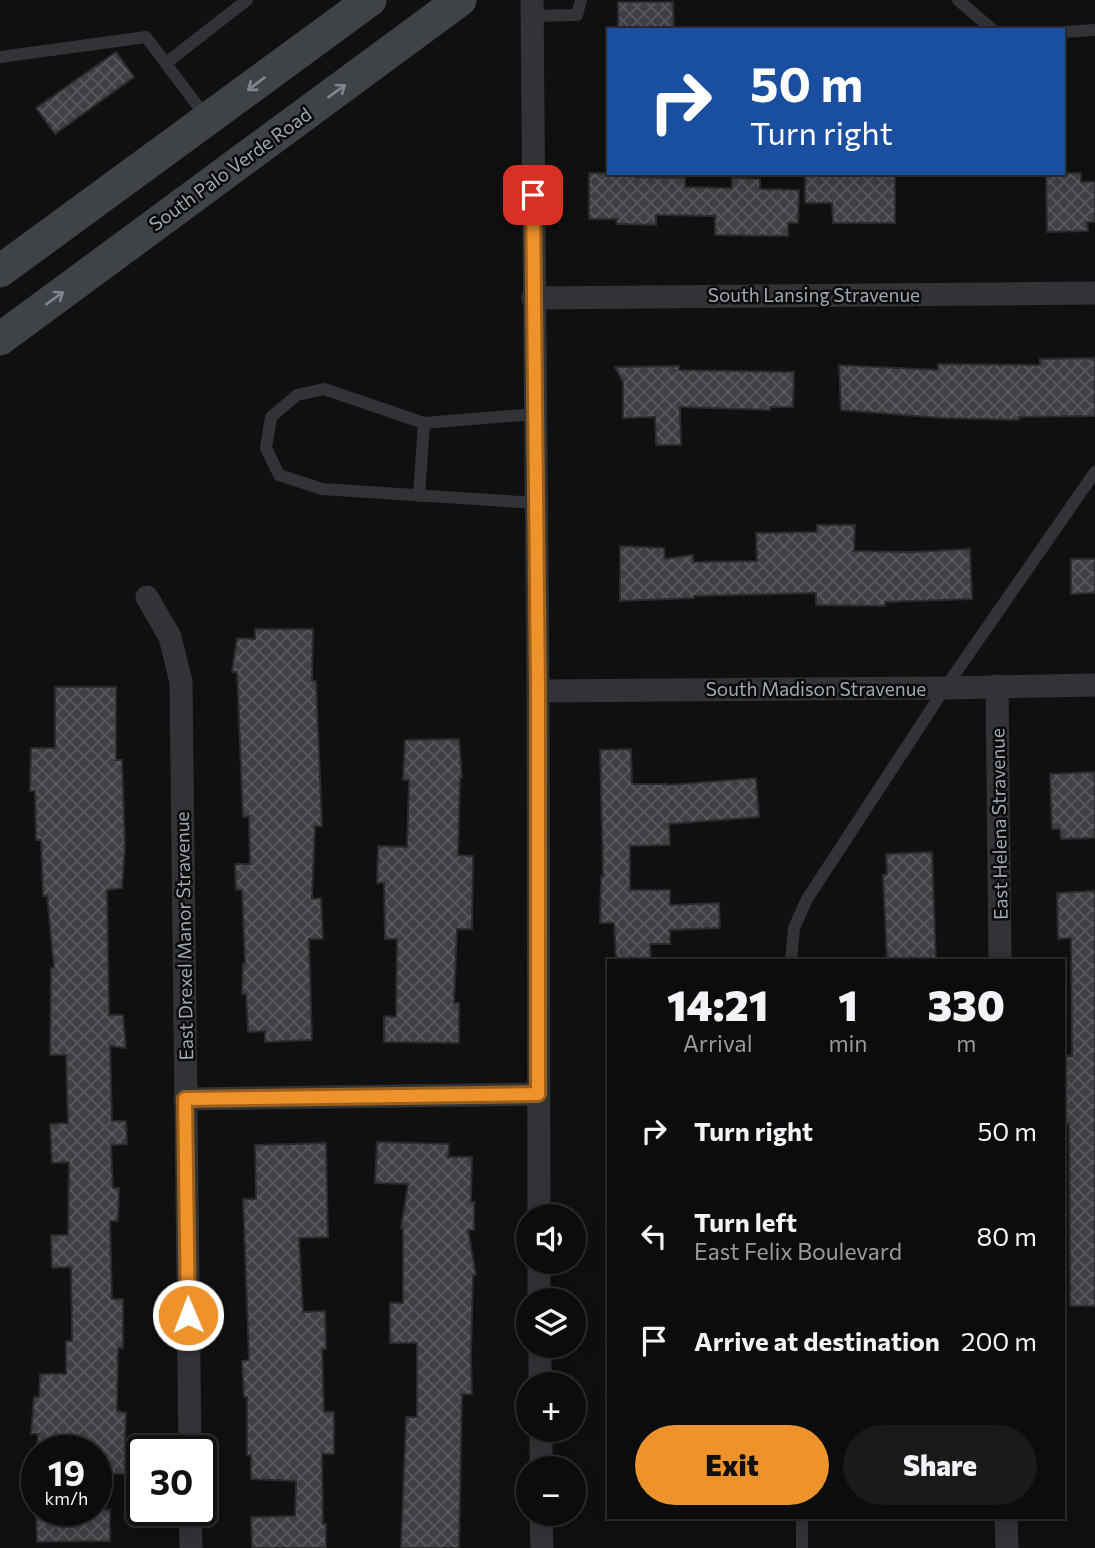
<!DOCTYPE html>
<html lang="en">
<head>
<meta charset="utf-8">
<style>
  :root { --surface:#0c0c0d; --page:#1a1a1b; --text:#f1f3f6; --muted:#9a9b9d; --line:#2c2c2e; --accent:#ee922b }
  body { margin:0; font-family:Commissioner,sans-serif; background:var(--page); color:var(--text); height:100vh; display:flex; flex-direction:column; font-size:26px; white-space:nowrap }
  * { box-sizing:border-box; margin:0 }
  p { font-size:23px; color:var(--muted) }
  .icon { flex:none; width:38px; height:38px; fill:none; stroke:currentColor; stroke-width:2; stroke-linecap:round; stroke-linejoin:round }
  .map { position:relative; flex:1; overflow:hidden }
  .details { position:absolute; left:607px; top:959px; width:458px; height:560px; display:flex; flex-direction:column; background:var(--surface); border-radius:0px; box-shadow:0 4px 18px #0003,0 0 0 2px var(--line) }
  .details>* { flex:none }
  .hud { position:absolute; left:607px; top:28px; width:458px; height:147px; border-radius:0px; box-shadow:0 4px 18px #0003,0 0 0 2px var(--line); background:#1a4fa0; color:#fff; overflow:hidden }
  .tools { position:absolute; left:516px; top:1204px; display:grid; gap:14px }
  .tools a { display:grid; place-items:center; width:70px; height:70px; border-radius:50%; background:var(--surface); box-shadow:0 4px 18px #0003,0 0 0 2px var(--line); font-size:35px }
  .speed { position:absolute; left:21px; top:1435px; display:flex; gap:14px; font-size:35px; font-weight:700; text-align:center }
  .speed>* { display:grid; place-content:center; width:91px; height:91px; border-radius:50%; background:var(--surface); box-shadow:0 4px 18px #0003,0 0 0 2px var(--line); line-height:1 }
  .speed small { font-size:18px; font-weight:400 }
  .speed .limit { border:4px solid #111; border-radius:10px; background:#fff; color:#111 }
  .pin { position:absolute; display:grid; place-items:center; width:60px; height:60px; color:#fff; margin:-30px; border-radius:14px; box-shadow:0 4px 10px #0006 }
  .me { position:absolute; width:77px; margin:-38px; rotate:359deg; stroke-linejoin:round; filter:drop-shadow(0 0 5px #0008) }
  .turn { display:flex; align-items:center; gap:24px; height:147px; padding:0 28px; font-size:32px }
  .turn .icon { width:91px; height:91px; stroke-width:2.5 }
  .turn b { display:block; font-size:49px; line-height:60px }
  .eta { display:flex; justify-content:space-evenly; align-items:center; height:119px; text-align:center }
  .eta b { font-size:42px; font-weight:800; line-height:49px }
  .cta { display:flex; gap:14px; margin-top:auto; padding:14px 28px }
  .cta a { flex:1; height:80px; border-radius:42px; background:var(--accent); color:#111; font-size:28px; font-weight:800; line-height:80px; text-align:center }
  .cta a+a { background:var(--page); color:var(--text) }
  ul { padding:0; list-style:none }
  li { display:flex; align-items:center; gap:21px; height:105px; padding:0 28px }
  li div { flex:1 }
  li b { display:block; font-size:26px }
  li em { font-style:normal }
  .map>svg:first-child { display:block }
  .building { fill:url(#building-cross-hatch); stroke:#2a2b2d; stroke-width:2 }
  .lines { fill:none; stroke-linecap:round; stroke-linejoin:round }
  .lane { stroke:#313336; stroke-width:12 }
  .street { stroke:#313336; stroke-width:23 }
  .secondary { stroke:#3f4246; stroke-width:33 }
  .oneway { stroke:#7f858c }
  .route-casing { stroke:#9b5f1c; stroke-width:18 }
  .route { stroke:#ee922b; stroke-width:12 }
  .labels { text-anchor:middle; stroke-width:5; stroke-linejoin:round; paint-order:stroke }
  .street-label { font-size:19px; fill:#a1a9b2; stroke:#0b0b0c }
</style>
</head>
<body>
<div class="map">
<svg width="1095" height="1548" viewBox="0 0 1095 1548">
  <defs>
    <pattern id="building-cross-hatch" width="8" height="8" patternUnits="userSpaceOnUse" patternTransform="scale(1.75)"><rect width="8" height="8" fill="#3f4044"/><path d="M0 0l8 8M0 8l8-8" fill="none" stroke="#58595d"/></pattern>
  </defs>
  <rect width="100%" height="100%" fill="#101011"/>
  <g class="building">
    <polygon points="618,2 673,2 674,30 618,30"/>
    <polygon points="116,52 134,77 55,134 36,108"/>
    <polygon points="589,173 635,173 635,177 685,178 685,187 732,188 732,178 760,179 760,189 799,190 798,223 788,223 788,236 715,235 715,216 656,215 656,225 616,224 617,219 589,219"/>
    <polygon points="805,173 895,173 895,223 833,223 832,203 805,203"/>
    <polygon points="1046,173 1081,173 1081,182 1095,182 1095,222 1087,222 1088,231 1047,232"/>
    <polygon points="1095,358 1095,416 1019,417 1019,420 942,418 841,410 839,365 938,370 938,364 1040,365 1040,359"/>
    <polygon points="679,366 679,370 794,372 793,407 770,407 770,410 680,407 681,445 656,445 655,417 623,418 623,382 615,367"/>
    <polygon points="817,525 855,525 854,551 913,552 970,549 972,599 885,602 885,606 816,605 816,593 694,596 694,598 620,601 620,546 664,548 665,559 693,555 693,562 757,561 756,533 817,532"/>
    <polygon points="1071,559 1095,559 1095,593 1071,594"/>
    <polygon points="255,629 313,629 312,681 316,681 322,826 315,826 312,899 321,898 323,939 309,939 312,1040 265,1042 265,1031 248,1032 246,994 242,994 243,963 245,963 242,890 236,890 235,864 250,864 249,816 243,817 237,672 232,672 237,638 255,639"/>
    <polygon points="55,687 116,687 116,760 122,760 125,847 122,888 107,890 109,1015 123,1015 126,1048 110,1046 112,1121 126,1121 127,1144 111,1145 113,1188 119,1188 118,1221 110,1221 112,1299 123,1299 123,1348 118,1348 117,1411 126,1413 125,1445 129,1445 129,1474 96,1473 96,1451 37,1451 38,1434 31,1434 34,1397 39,1397 40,1374 66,1374 66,1341 72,1341 71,1267 52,1268 51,1235 68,1235 69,1162 52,1163 50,1124 68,1123 66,1055 50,1055 51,968 54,968 47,896 43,896 41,840 36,840 35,791 30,791 31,748 55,748"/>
    <polygon points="459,739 462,778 460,778 458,855 473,856 472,929 457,929 454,1003 459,1003 459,1043 384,1042 384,1016 396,1017 397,939 385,939 384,883 377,883 378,846 407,847 409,780 403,780 405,740"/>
    <polygon points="631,749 632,784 668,784 668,785 756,778 759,817 669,824 670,845 630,846 630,890 670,890 670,905 719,903 720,928 670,930 670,944 650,944 651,961 616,961 614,923 600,923 601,876 603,876 600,750"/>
    <polygon points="1095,772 1095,838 1061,839 1060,829 1052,829 1050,774"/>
    <polygon points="932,852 936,961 887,961 883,875 887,874 886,854"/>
    <polygon points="1095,891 1095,1306 1070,1306 1069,1124 1064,1124 1064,1055 1072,1056 1071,938 1058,939 1057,893"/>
    <polygon points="377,1142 449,1144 448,1157 472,1157 471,1202 474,1202 474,1230 468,1230 476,1275 473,1275 471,1356 472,1394 462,1394 459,1548 401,1548 406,1417 417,1417 417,1343 390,1343 390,1303 403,1303 403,1228 401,1228 408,1184 375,1183"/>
    <polygon points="326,1143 328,1237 299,1238 303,1312 325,1311 326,1349 322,1349 324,1412 334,1412 334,1454 322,1454 323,1524 326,1524 326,1548 252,1548 251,1517 295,1516 296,1481 251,1479 251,1455 247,1455 247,1397 244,1397 242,1361 249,1360 243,1199 256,1199 255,1145"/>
    <polygon points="36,1510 110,1510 110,1541 37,1542"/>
  </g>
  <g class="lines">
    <g class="lane">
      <polyline points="958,0 993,30"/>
      <polyline points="532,16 577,15 581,0"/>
      <polyline points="1064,32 1095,30"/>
      <polyline points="0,57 146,37 206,117"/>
      <polyline points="166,63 247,0"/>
      <polyline points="535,414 424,423 324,389 297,395 271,417 266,448 279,475 322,489 536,503"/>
      <polyline points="419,496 424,423"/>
      <polyline points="791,961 794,928 807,899 945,688 1095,472"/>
      <polyline points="802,1517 802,1548"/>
    </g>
    <g class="street">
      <polyline points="532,0 538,691 539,1216"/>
      <polyline points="533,298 1095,293"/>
      <polyline points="147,597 170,637 181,682 190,1451"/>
      <polyline points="997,686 1000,961"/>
      <polyline points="538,691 945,688 1095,685"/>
      <polyline points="185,1099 538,1094"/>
      <polyline points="539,1262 539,1300"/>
      <polyline points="540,1346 540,1384"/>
      <polyline points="541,1430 541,1468"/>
      <polyline points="190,1510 191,1548"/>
      <polyline points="541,1514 542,1548"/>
      <polyline points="1006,1517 1007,1548"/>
    </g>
    <g class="secondary">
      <polyline points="0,271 370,0"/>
      <polyline points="0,339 460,0"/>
    </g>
  </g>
  <defs><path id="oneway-shaft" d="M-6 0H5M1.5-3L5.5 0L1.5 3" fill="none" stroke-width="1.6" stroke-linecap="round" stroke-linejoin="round" transform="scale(1.75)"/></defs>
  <g class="oneway">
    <use href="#oneway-shaft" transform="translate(256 84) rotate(143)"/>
    <use href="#oneway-shaft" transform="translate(337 91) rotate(-36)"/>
    <use href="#oneway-shaft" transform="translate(55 298) rotate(-36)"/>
  </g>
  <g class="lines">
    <g class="route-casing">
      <polyline id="route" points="188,1315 185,1099 538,1094 538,691 533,195"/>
    </g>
    <use href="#route" class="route"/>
  </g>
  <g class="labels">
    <g class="street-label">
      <text transform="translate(230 169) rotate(-36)" y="7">South Palo Verde Road</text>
      <text x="814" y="302">South Lansing Stravenue</text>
      <text x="816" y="696">South Madison Stravenue</text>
      <text transform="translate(999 824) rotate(-91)" y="7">East Helena Stravenue</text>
      <text transform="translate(184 936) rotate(-91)" y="7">East Drexel Manor Stravenue</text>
    </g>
  </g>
</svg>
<div class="tools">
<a><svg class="icon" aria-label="sound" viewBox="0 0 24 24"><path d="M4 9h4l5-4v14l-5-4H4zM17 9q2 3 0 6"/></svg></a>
<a><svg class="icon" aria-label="layers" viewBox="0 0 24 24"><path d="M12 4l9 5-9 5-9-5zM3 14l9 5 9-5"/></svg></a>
<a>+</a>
<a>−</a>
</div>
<div class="speed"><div>19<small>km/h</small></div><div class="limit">30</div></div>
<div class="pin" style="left:533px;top:195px;background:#d93025"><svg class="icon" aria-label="arrive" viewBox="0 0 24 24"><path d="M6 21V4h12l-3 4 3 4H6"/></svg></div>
<svg class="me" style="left:188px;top:1315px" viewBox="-20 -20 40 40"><circle r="17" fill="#ee922b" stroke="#fff" stroke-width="3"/><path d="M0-11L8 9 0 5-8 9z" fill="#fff"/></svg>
<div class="hud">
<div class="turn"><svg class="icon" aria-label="right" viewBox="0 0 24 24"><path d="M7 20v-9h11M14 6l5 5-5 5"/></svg><div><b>50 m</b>Turn right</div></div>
</div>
<section class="details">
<div class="eta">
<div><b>14:21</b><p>Arrival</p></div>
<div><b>1</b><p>min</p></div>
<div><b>330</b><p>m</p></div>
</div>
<ul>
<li><svg class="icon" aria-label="right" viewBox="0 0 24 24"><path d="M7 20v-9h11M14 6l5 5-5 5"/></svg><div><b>Turn right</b></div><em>50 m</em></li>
<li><svg class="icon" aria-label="left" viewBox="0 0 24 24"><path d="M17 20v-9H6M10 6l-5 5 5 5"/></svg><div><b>Turn left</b><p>East Felix Boulevard</p></div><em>80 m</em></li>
<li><svg class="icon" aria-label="arrive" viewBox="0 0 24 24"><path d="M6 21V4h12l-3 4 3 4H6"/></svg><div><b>Arrive at destination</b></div><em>200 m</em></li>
</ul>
<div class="cta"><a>Exit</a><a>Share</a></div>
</section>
</div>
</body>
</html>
